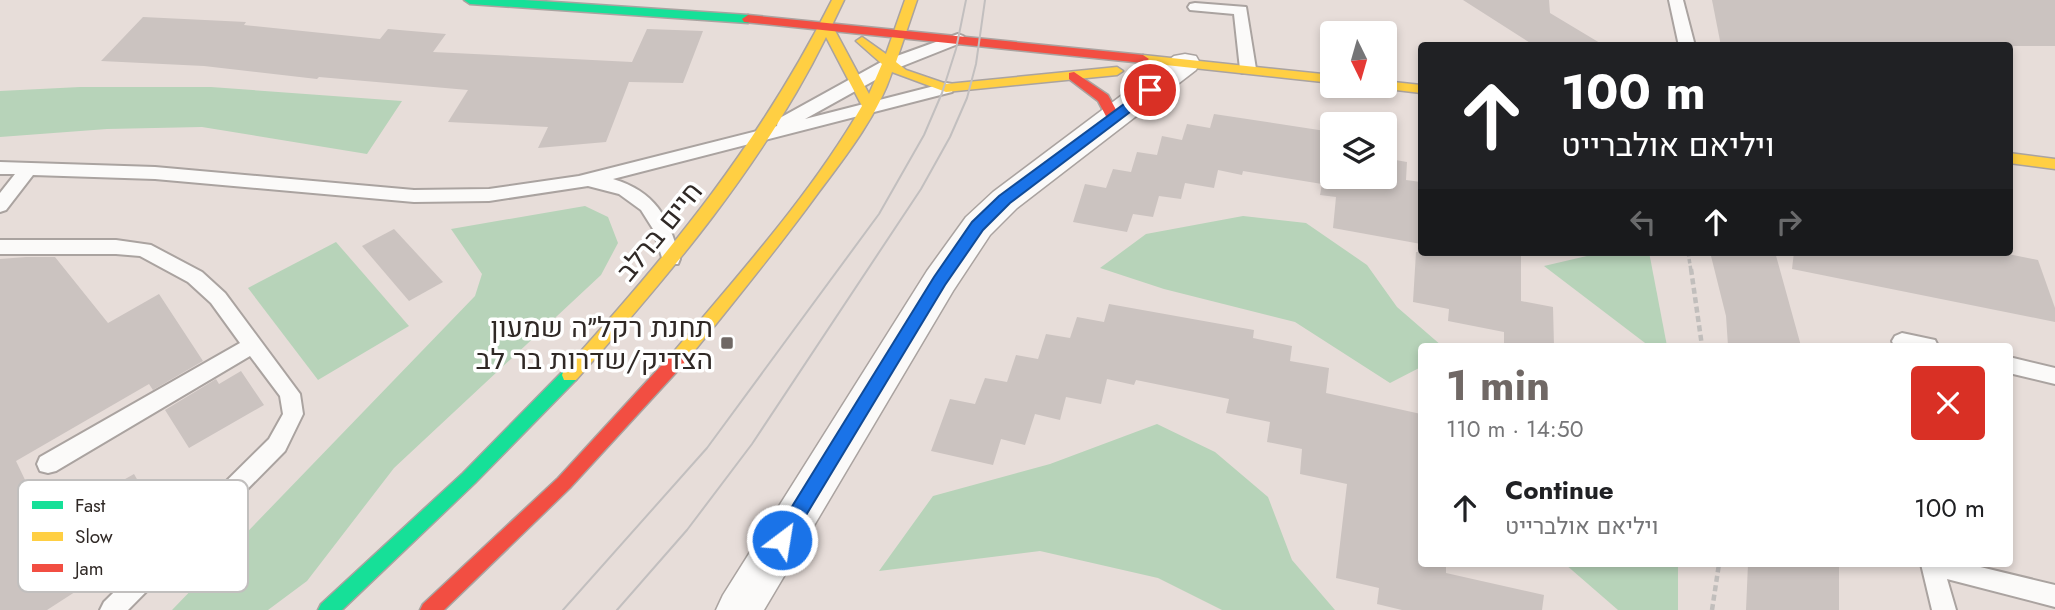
<!DOCTYPE html>
<html lang="en">
<head>
<meta charset="utf-8">
<style>
  :root { --surface:#fff; --page:#f6f6f6; --text:#202124; --muted:#757577; --accent:#706865 }
  body { margin:0; font-family:Jost,Heebo,sans-serif; background:var(--page); color:var(--text); height:100vh; display:flex; flex-direction:column; font-size:26px; white-space:nowrap }
  * { box-sizing:border-box; margin:0 }
  p { font-size:23px; color:var(--muted) }
  .icon { flex:none; width:38px; height:38px; fill:none; stroke:currentColor; stroke-width:2; stroke-linecap:round; stroke-linejoin:round }
  .map { position:relative; flex:1; overflow:hidden }
  .panel { position:absolute; left:1418px; top:343px; width:595px; height:224px; display:flex; flex-direction:column; background:var(--surface); border-radius:7px; box-shadow:0 4px 10px #0003 }
  .panel>* { flex:none }
  .top-card { position:absolute; left:1418px; top:42px; width:595px; height:214px; border-radius:7px; box-shadow:0 4px 10px #0003; background:#202124; color:#fff; overflow:hidden }
  .needle { width:46px; rotate:175deg }
  .tools { position:absolute; left:1320px; top:21px; display:grid; gap:14px }
  .tools a { display:grid; place-items:center; width:77px; height:77px; border-radius:7px; background:var(--surface); box-shadow:0 4px 10px #0003; font-size:35px }
  .pin { position:absolute; display:grid; place-items:center; width:60px; height:60px; color:#fff; margin:-30px; border:4px solid #fff; border-radius:50%; box-shadow:0 2px 7px #0007 }
  .me { position:absolute; width:77px; margin:-38px; rotate:31deg; stroke-linejoin:round; filter:drop-shadow(0 0 5px #0008) }
  .turn { display:flex; align-items:center; gap:24px; height:147px; padding:0 28px; font-size:32px }
  .turn .icon { width:91px; height:91px; stroke-width:2.5 }
  .turn b { display:block; font-size:49px; line-height:60px }
  .lanes { display:flex; align-items:center; height:66px; padding:0 28px; background:#0003; justify-content:center; gap:35px; direction:ltr }
  .lanes .off { opacity:.35 }
  .round { display:grid; place-items:center; flex:none; width:74px; height:74px; border-radius:7px; background:var(--page) }
  .overview { display:flex; align-items:center; justify-content:space-between; height:119px; padding:0 28px }
  h1 { font-size:42px; font-weight:700; line-height:52px; color:var(--accent) }
  ul { padding:0; list-style:none }
  li { display:flex; align-items:center; gap:21px; height:91px; padding:0 28px }
  li div { flex:1 }
  li b { display:block; font-size:26px }
  li em { font-style:normal }
  .map>svg:first-child { display:block }
  .green { fill:#b7d3b9 }
  .building { fill:#cbc3c0 }
  .lines { fill:none; stroke-linecap:round; stroke-linejoin:round }
  .lane-casing { stroke:#aaa3a0; stroke-width:4 }
  .street-casing { stroke:#aaa3a0; stroke-width:3 }
  .fast-casing { stroke:#aaa3a0; stroke-width:3 }
  .slow-casing { stroke:#aaa3a0; stroke-width:3 }
  .jam-casing { stroke:#aaa3a0; stroke-width:3 }
  .path-far1 { stroke:#c1bebc; stroke-width:3.5; stroke-dasharray:4.5 2.5; stroke-linecap:butt }
  .path { stroke:#c1bebc; stroke-width:4.5; stroke-dasharray:6 3.5; stroke-linecap:butt }
  .lane { fill:#fbfaf9; fill-rule:evenodd }
  .street { fill:#fbfaf9; fill-rule:evenodd }
  .fast { fill:#16e098; fill-rule:evenodd }
  .slow { fill:#ffcf43; fill-rule:evenodd }
  .jam { fill:#f24e42; fill-rule:evenodd }
  .tram { stroke:#c2bfbf; stroke-width:2 }
  .route { fill:#1a73e8; stroke:#114b97; stroke-width:2 }
  .poi-dot { fill:#706865; stroke:#fff; stroke-width:2.5 }
  .labels { text-anchor:middle; stroke-width:7; stroke-linejoin:round; paint-order:stroke }
  .street-label { font-size:28px; fill:#302926; stroke:#fff }
  .poi-label { font-size:28px; fill:#302926; stroke:#fff; text-anchor:end }
  .key { fill:#fff; stroke:#c1bfbe; stroke-width:2 }
  .key-label { font-size:19px; fill:#302926 }
</style>
</head>
<body>
<div class="map">
<svg width="2055" height="610" viewBox="0 0 2055 610">
  <rect width="100%" height="100%" fill="#e7ddd9"/>
  <g class="green">
    <polygon points="80,87 211,87 402,101 367,154 202,127 107,129 0,137 0,91"/>
    <polygon points="585,206 608,217 618,243 601,275 394,468 307,581 268,610 172,610 475,296 482,274 451,229"/>
    <polygon points="1243,216 1306,223 1367,265 1397,307 1442,346 1421,346 1421,367 1390,383 1295,322 1164,289 1100,268 1146,234"/>
    <polygon points="336,242 409,326 318,380 248,288"/>
    <polygon points="1604,252 1649,252 1667,346 1649,346 1544,266"/>
    <polygon points="1157,424 1215,452 1268,497 1292,560 1335,610 1222,610 1158,578 1040,551 879,571 933,496 1050,464"/>
    <polygon points="1565,564 1678,564 1678,610 1618,610"/>
  </g>
  <g class="building">
    <polygon points="1463,0 1549,0 1550,13 1605,46 1535,46"/>
    <polygon points="1712,0 2055,0 2055,46 1721,46"/>
    <polygon points="143,17 246,22 244,25 380,39 388,29 446,34 433,52 632,62 647,29 703,31 683,83 629,82 606,142 538,148 548,127 448,122 468,90 319,77 317,79 204,66 101,61"/>
    <polygon points="1214,114 1332,132 1332,177 1384,177 1384,158 1407,162 1406,180 1421,182 1421,244 1333,228 1336,197 1320,195 1322,184 1243,171 1242,175 1218,170 1214,188 1185,183 1181,199 1159,196 1153,217 1133,214 1127,232 1073,222 1085,184 1106,188 1113,169 1131,172 1137,152 1157,155 1162,136 1182,140 1187,124 1210,128"/>
    <polygon points="394,229 443,282 409,301 362,246"/>
    <polygon points="1416,252 1521,252 1521,301 1553,307 1554,346 1504,346 1504,332 1448,321 1449,309 1413,302"/>
    <polygon points="1710,252 1775,252 1801,346 1728,346 1726,316"/>
    <polygon points="1794,252 1998,252 2038,260 2055,308 2055,322 1792,269"/>
    <polygon points="26,257 55,257 108,323 159,294 203,361 153,390 149,384 16,461 46,524 134,474 161,521 71,575 78,590 47,610 0,610 0,259"/>
    <polygon points="1109,304 1254,330 1253,338 1292,346 1290,361 1329,368 1326,393 1421,414 1421,564 1446,564 1446,573 1544,595 1542,610 1402,610 1377,604 1379,588 1336,578 1347,484 1300,474 1302,449 1267,442 1270,422 1226,413 1229,399 1136,380 1134,385 1107,379 1101,404 1066,397 1060,420 1035,414 1025,445 1001,439 993,465 931,451 950,399 975,404 985,378 1007,382 1016,355 1038,359 1046,334 1070,338 1077,317 1104,322"/>
    <polygon points="241,371 264,405 189,448 165,410 216,379 219,384"/>
    <polygon points="1748,564 1839,564 1839,610 1746,610"/>
  </g>
  <g class="lines">
    <g class="lane-casing">
      <g id="lane">
        <polygon points="1669,0 1683,0 1695,46 1679,46"/>
        <polygon points="1195,3 1246,7 1256,69 1254,73 1242,73 1240,69 1234,14 1190,10 1188,7 1190,4"/>
        <path d="M958 34 963 36 966 39 963 42 895 69 805 119 946 83 952 84 954 88 952 92 613 179C656 192 669 218 680 259L678 264H664L653 229 641 210 619 194 588 186 489 201 414 202 155 179 33 175 6 210 0 212V193L15 174H0V162L155 167 414 190 489 189 579 176 777 126 778 119 883 61Z"/>
        <polygon points="0,240 116,240 151,245 202,272 225,293 300,394 303,414 285,451 128,610 100,610 104,602 269,439 283,414 280,396 250,356 56,471 48,473 40,471 37,464 40,457 240,343 211,303 188,282 140,256 116,254 0,254"/>
        <polygon points="1902,333 1935,340 1938,346 1894,346 1892,341 1895,336"/>
        <polygon points="2009,357 2055,368 2055,384 2009,373"/>
        <polygon points="1921,564 1968,564 2055,585 2055,607 1947,579 1956,610 1932,610"/>
      </g>
    </g>
    <g class="street-casing">
      <polygon id="street" points="1185,54 1196,56 1200,63 1196,70 1017,208 990,235 953,291 764,610 716,610 723,595 927,271 966,217 993,192 1174,56"/>
    </g>
    <g class="fast-casing">
      <g id="fast">
        <polygon points="464,0 524,0 748,15 754,19 748,23 470,4"/>
        <polygon points="570,368 576,370 578,375 576,380 475,483 342,610 318,610 321,604 463,473 564,370"/>
      </g>
    </g>
    <g class="slow-casing">
      <g id="slow">
        <path d="M832 0H844L832 25 869 94 882 64 856 41 862 37 886 54 905 0H917L896 62 906 70 947 84 1117 67 1123 71 1117 75 946 92 892 72C878 115 846 156 818 193 775 252 729 308 683 365H671L669 360 671 355C738 275 810 196 862 106L826 37C763 165 670 274 576 380H564L562 375 564 370C671 252 760 143 832 0Z"/>
        <polygon points="1143,55 1332,75 1332,83 1138,62 1137,59"/>
        <polygon points="1384,81 1421,85 1421,93 1379,88 1378,86 1384,86"/>
        <polygon points="2009,153 2055,159 2055,169 2009,163"/>
      </g>
    </g>
    <g class="jam-casing">
      <g id="jam">
        <polygon points="748,15 1143,55 1149,59 1143,63 744,22 742,19"/>
        <polygon points="1074,72 1108,95 1120,117 1118,120 1108,120 1098,101 1069,79 1069,73"/>
        <polygon points="677,353 683,355 685,360 683,365 570,488 444,610 420,610 423,604 558,478 671,355"/>
      </g>
    </g>
    <polyline class="path-far1" points="1688,252 1691,271"/>
    <g class="path">
      <polyline points="1691,269 1702,346"/>
      <polyline points="1712,610 1719,564"/>
    </g>
    <use href="#lane" class="lane"/>
    <use href="#street" class="street"/>
    <use href="#fast" class="fast"/>
    <use href="#slow" class="slow"/>
    <use href="#jam" class="jam"/>
    <g class="tram">
      <polyline points="563,610 707,448 879,214 924,135 942,93 956,49 966,0"/>
      <polyline points="617,610 687,530 752,444 921,189 950,137 967,98 976,64 985,0"/>
    </g>
  </g>
  <polygon class="route" points="1150,85 1155,87 1155,93 1010,203 983,230 945,285 788,545 782,548 775,545 772,540 775,534 934,277 972,222 999,196"/>
  <rect class="poi-dot" x="720" y="336" width="14" height="14" rx="3.5"/>
  <g class="labels">
    <g class="street-label">
      <text transform="translate(659 231) rotate(-51)" y="10">חיים ברלב</text>
    </g>
    <g class="poi-label">
      <text x="713" y="337">תחנת רקל״ה שמעון<tspan x="713" dy="32">הצדיק/שדרות בר לב</tspan></text>
    </g>
  </g>
  <rect x="18" y="480" width="230" height="112" rx="10" class="key"/>
  <rect x="32" y="501" width="31" height="8" fill="#16e098"/>
  <rect x="32" y="532" width="31" height="9" fill="#ffcf43"/>
  <rect x="32" y="564" width="31" height="8" fill="#f24e42"/>
  <g class="key-label">
    <text x="75" y="512">Fast</text>
    <text x="75" y="543">Slow</text>
    <text x="75" y="575">Jam</text>
  </g>
</svg>
<div class="tools">
<a><svg class="needle" viewBox="-14 -14 28 28"><path d="M0-13l5 13h-10z" fill="#e53935"/><path d="M0 13l5-13h-10z" fill="#757577"/></svg></a>
<a><svg class="icon" aria-label="layers" viewBox="0 0 24 24"><path d="M12 4l9 5-9 5-9-5zM3 14l9 5 9-5"/></svg></a>
</div>
<div class="pin" style="left:1150px;top:90px;background:#d93025"><svg class="icon" aria-label="arrive" viewBox="0 0 24 24"><path d="M6 21V4h12l-3 4 3 4H6"/></svg></div>
<svg class="me" style="left:782px;top:540px" viewBox="-20 -20 40 40"><circle r="17" fill="#1a73e8" stroke="#fff" stroke-width="3"/><path d="M0-11L8 9 0 5-8 9z" fill="#fff"/></svg>
<div class="top-card">
<div class="turn"><svg class="icon" aria-label="ahead" viewBox="0 0 24 24"><path d="M12 20V5M6 11l6-6 6 6"/></svg><div><b>100 m</b>ויליאם אולברייט</div></div>
<div class="lanes"><svg class="icon off" aria-label="left" viewBox="0 0 24 24"><path d="M17 20v-9H6M10 6l-5 5 5 5"/></svg><svg class="icon" aria-label="ahead" viewBox="0 0 24 24"><path d="M12 20V5M6 11l6-6 6 6"/></svg><svg class="icon off" aria-label="right" viewBox="0 0 24 24"><path d="M7 20v-9h11M14 6l5 5-5 5"/></svg></div>
</div>
<section class="panel">
<div class="overview"><div><h1>1 min</h1><p>110 m · 14:50</p></div><a class="round" style="background:#d93025;color:#fff"><svg class="icon" aria-label="close" viewBox="0 0 24 24"><path d="M6 6l12 12M18 6L6 18"/></svg></a></div>
<ul>
<li><svg class="icon" aria-label="ahead" viewBox="0 0 24 24"><path d="M12 20V5M6 11l6-6 6 6"/></svg><div><b>Continue</b><p>ויליאם אולברייט</p></div><em>100 m</em></li>
</ul>
</section>
</div>
</body>
</html>
